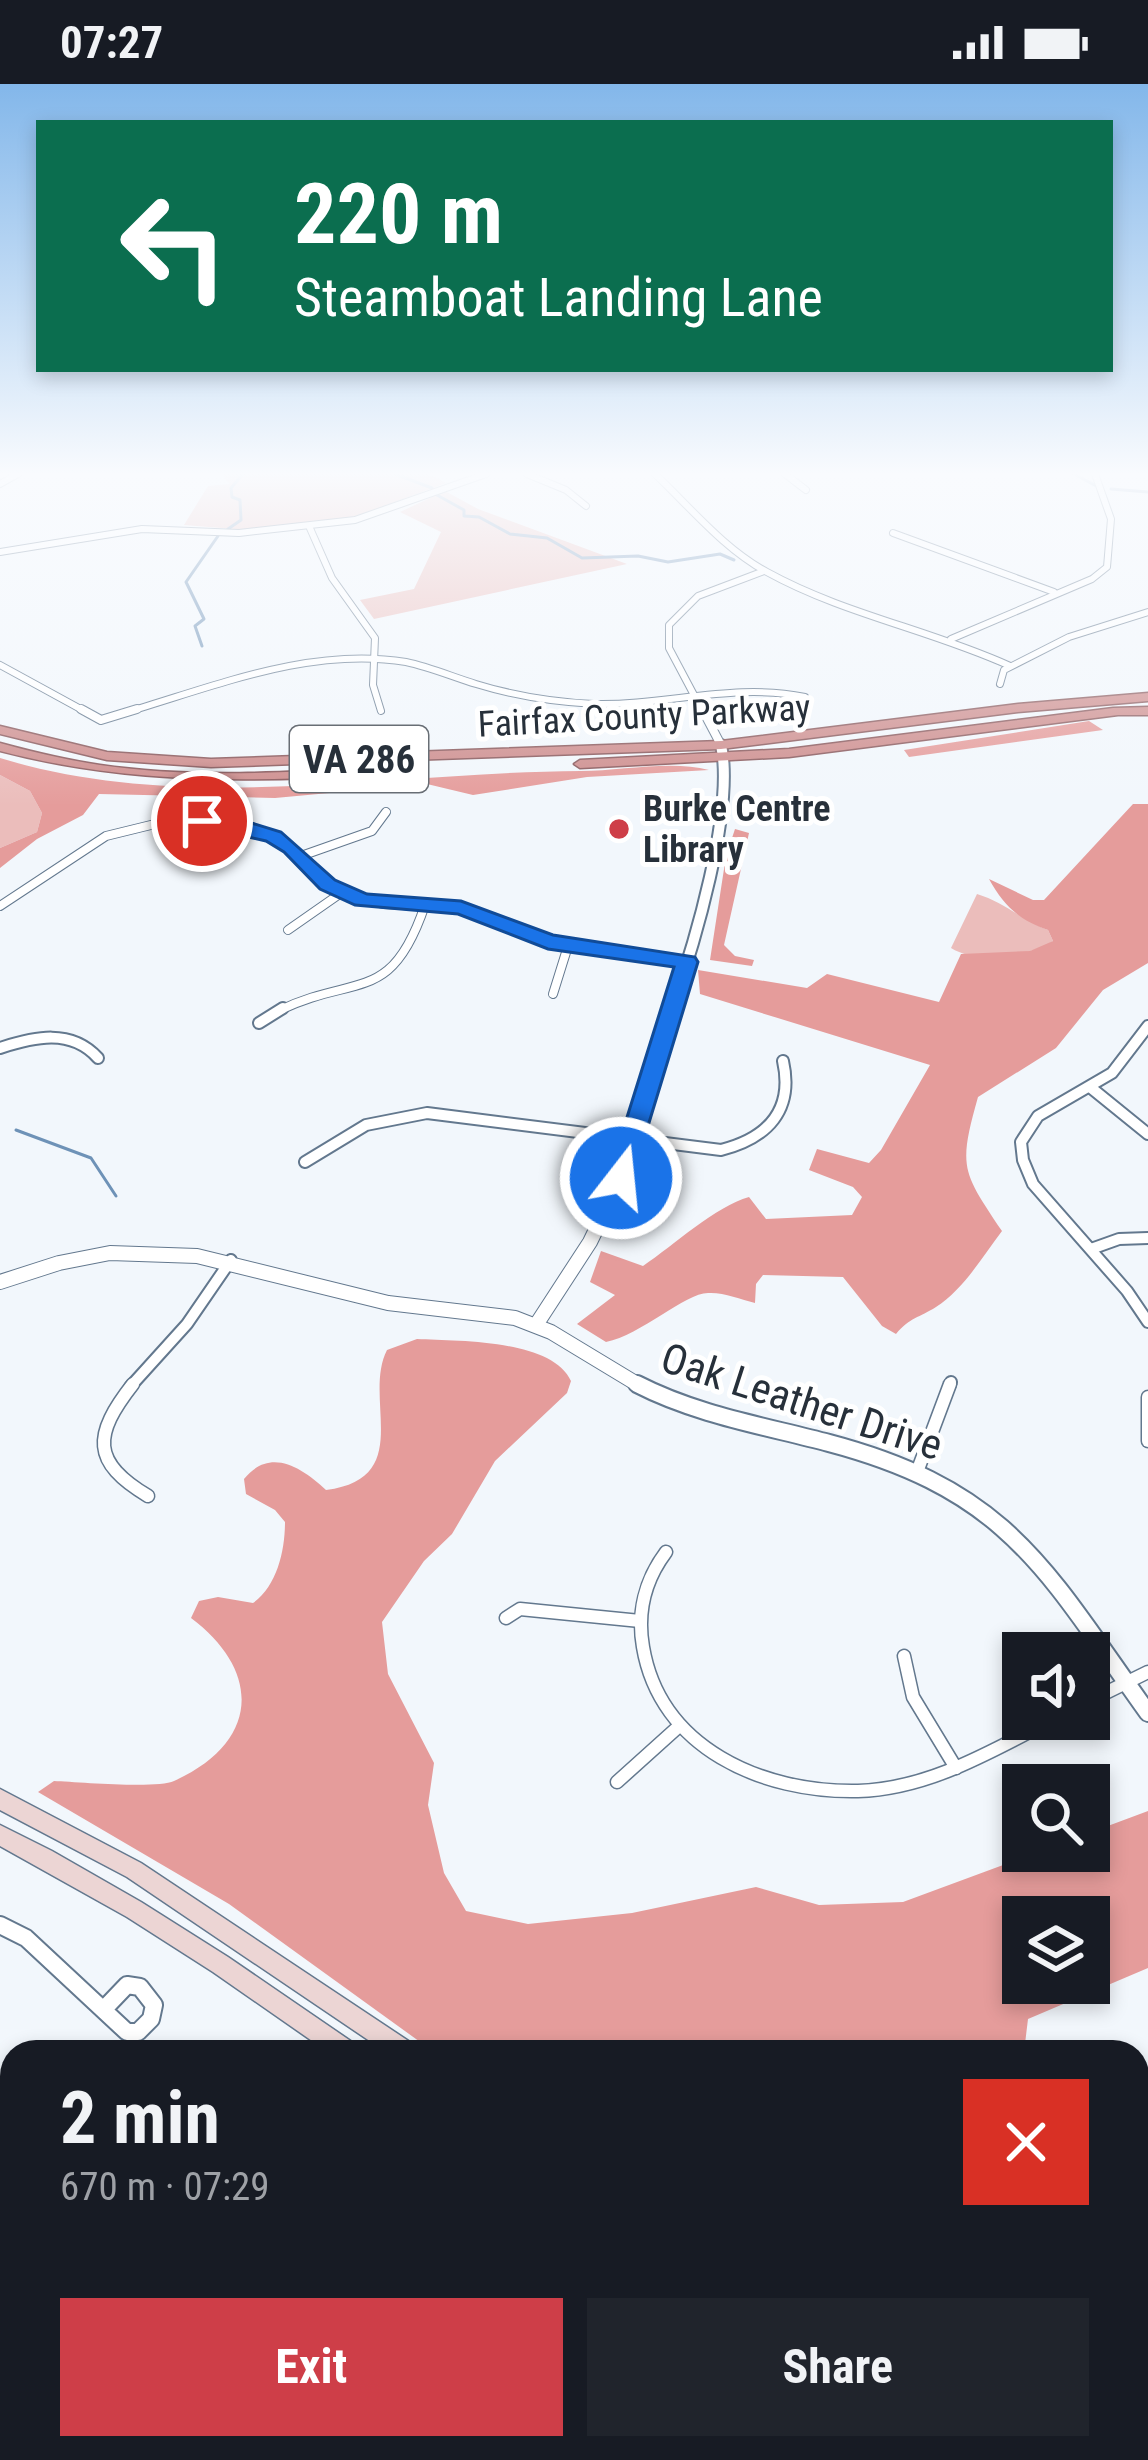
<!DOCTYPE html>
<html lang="en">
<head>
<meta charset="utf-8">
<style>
  :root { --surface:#171b24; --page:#20242c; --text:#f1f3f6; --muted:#9ea1a6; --accent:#ce3e48 }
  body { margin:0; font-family:"Roboto Condensed",sans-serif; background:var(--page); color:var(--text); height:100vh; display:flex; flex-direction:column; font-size:45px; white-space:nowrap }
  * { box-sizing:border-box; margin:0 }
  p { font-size:39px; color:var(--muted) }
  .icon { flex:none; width:66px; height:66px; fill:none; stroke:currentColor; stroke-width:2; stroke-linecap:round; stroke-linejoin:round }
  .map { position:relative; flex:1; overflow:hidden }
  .panel { position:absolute; left:0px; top:1956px; width:1149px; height:420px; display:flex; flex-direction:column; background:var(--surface); border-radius:36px 36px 0 0; box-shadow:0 6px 18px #0003 }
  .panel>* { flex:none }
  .hud { position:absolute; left:36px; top:36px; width:1077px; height:252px; border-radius:0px; box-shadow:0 6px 18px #0003; background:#0b6e4f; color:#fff; overflow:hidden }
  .fabs { position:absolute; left:1002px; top:1548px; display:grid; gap:24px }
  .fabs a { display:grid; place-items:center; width:108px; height:108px; border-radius:0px; background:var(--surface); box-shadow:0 6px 18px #0003; font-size:60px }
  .pin { position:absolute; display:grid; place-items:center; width:102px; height:102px; color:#fff; margin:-51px; border:6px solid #fff; border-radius:50%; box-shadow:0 3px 12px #0007 }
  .me { position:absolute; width:132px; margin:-66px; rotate:16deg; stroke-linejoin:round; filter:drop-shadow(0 0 9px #0008) }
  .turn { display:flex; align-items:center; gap:42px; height:252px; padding:0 60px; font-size:54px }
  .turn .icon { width:156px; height:156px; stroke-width:2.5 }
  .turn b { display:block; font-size:84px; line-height:102px }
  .round { display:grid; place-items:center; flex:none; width:126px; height:126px; border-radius:0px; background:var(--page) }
  .overview { display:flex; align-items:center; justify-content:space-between; height:204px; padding:0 60px }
  h1 { font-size:72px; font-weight:700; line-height:90px }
  .action { display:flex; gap:24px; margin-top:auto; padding:24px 60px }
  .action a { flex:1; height:138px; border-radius:0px; background:var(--accent); color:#fff; font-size:48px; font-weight:700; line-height:138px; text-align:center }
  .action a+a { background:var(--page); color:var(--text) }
  .status { display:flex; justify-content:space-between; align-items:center; height:84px; padding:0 60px; background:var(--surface); direction:ltr }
  .status svg { height:33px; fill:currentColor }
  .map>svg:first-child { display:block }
  .green { fill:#ebbdbb }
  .forest { fill:#e59c9b; fill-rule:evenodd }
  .water { fill:#8cbced; stroke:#6e92b7; stroke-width:3 }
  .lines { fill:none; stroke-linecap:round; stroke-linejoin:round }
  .stream { stroke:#6e92b7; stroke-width:3 }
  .minor-far4-casing { stroke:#63788e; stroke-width:8 }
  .minor-far3-casing { stroke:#63788e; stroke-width:10 }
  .minor-far2-casing { stroke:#63788e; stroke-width:14 }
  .minor-far1-casing { stroke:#63788e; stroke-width:15 }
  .minor-casing { stroke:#63788e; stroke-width:20 }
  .tertiary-far2-casing { stroke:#63788e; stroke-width:14 }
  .tertiary-far1-casing { stroke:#63788e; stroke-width:16 }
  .tertiary-casing { stroke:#63788e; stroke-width:20 }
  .secondary-casing { stroke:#63788e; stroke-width:3 }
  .trunk-casing { stroke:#8b5b5e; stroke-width:3 }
  .minor-far4 { stroke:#fff; stroke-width:6 }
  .minor-far3 { stroke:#fff; stroke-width:8 }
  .minor-far2 { stroke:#fff; stroke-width:10 }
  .minor-far1 { stroke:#fff; stroke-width:12 }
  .minor { stroke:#fff; stroke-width:16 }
  .tertiary-far2 { stroke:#fff; stroke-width:10 }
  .tertiary-far1 { stroke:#fff; stroke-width:14 }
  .tertiary { stroke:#fff; stroke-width:16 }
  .secondary { fill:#ecd5d4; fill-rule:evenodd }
  .trunk { fill:#ce8e8e; fill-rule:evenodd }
  .route { fill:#1a73e8; stroke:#114b97; stroke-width:3 }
  .poi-dot { fill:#ce3e48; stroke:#fff; stroke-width:4.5 }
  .labels { text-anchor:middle; stroke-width:10; stroke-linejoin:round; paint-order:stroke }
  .far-street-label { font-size:36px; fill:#27303a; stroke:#fff }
  .far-poi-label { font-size:36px; font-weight:bold; fill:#27303a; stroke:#fff; text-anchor:start }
  .shield { fill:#fff; stroke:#686e75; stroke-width:3 }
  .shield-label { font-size:39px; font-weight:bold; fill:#27303a }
  .street-label { font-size:42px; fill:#27303a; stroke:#fff }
</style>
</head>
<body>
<div class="status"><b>07:27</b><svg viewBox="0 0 49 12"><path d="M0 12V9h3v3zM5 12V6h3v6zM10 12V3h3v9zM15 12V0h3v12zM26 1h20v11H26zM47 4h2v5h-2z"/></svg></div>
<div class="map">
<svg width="1148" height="2376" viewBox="0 0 1148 2376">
  <rect width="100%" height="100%" fill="#f2f7fc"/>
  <g class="green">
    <polygon points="221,390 429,390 446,399 353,434 247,446 184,441 208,402 230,400"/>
    <polygon points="445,407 478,425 627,480 374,535 360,516 414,505 441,448 400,428"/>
    <polygon points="0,691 30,707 42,729 37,748 0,764"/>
    <path d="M977 810C1004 818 1022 836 1048 846L1053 857C1028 873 976 880 951 864Z"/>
    <polygon points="12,2065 12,2364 303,2364 292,2376 0,2376 0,2066"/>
  </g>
  <g class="forest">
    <polygon points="1089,637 1103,646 909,673 904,666"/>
    <path d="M0 674C185 731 391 688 581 687 621 687 671 676 709 686L587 693 473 711 427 700 275 714 99 710 83 731 37 755 0 784V764L37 748 42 729 30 707 0 691Z"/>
    <path d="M1133 720H1148V879L1103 906 1056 964 978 1013C958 1084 962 1087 1002 1147 983 1172 963 1206 936 1223 919 1234 910 1233 896 1250L882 1242 843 1193 763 1191 756 1200 755 1219C740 1215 723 1208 708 1209 685 1209 641 1251 606 1258L577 1240 615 1211 590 1198 601 1167 643 1182C674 1161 716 1122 749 1113L766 1135 852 1131 862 1113 853 1103 809 1086 817 1065 869 1079 881 1066 930 981 700 910 698 886 807 904 827 890 939 918 961 870 1030 867 1053 857 1048 846C1019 836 1004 822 989 795L1033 816H1044Z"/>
    <polygon points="735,745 749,749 724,861 735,872 754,876 752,882 710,876 726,772"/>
    <path d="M417 1255C457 1257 552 1255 571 1297L567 1309 495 1377 452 1450 424 1477 382 1538 388 1590 434 1679 428 1721 444 1789 466 1827 528 1840 632 1829 756 1803 819 1821 903 1818 1041 1767H1089V1749L1148 1727V1884L1028 1935 1024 1968H434L229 1820 38 1708 54 1697C78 1698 157 1705 174 1697 259 1659 263 1588 191 1534L199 1517 218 1513 253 1519C277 1502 285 1467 285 1438L275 1426 246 1410 244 1395C270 1363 301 1383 326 1406 416 1394 362 1315 387 1266ZM1089 1833V1899H1023V1833Z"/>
  </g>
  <polygon class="water" points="12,2125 12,2359 0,2370 0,2126"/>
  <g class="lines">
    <g class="stream">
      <polyline points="395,390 432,404"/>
      <polyline points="1074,390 1100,404"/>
      <polyline points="1111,405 1148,408"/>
      <polyline points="437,411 464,426 464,432 479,433 510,450 547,454 582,474 638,472 668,478 720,470 734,476"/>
      <polyline points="228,445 241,436 240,416 232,413 231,404 243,390"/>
      <polyline points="202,562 195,542 204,535 186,498 218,452"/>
      <polyline points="16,1046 91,1074 116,1112"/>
    </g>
    <g class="minor-far4-casing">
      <g id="minor-far4">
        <polyline points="527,390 566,406 586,422"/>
        <path d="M655 390C690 423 724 465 767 488 843 530 931 546 1010 582"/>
        <polyline points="785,390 806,406"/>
        <polyline points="0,400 18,390"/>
        <polyline points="309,442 332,494 375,554 373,601 381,627"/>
        <polyline points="893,449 1054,508"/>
        <polyline points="0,468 142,445 239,449 355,436 486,390"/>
        <polyline points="951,555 1092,495 1107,483 1111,435 1095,390"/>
        <polyline points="0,581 86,628"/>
        <polyline points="1000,600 1004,586 1069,553 1148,528"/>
        <path d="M127 628C216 602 312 562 406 578 430 583 453 593 476 600 515 612 554 618 594 620 666 622 734 598 805 613"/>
        <polyline points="703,628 669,564 669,541 698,512 764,487"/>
      </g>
    </g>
    <g class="minor-far3-casing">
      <g id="minor-far3">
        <polyline points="81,625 101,636 137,625"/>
        <polyline points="702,625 721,661"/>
        <polyline points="301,772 372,747 386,728"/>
        <polyline points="0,822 106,752 155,740 214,737 274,753 327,800 348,812 383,820 461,824 548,858 687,878"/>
        <polyline points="288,846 341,809"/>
        <polyline points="553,910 568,862"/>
        <path d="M278 927C356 889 391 922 425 821"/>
      </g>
    </g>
    <g class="minor-far2-casing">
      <g id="minor-far2">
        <polyline points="259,939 283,924"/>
        <polyline points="1148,942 1112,989 1038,1032 1021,1058 1023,1076 1033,1100 1127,1207 1148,1238"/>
        <path d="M0 964C34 953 71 944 98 974"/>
        <polyline points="1090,1003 1148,1050"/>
        <path d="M305 1078 366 1041 427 1029 721 1066C768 1054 794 1026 783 977"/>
        <polyline points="1091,1165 1119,1155 1148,1154"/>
        <polyline points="130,1303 187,1240 231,1176"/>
        <polyline points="949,1303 951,1298"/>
      </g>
    </g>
    <g class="minor-far1-casing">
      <g id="minor-far1">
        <path d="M133 1300C93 1351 91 1378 148 1412"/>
        <polyline points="1148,1313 1148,1357"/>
        <polyline points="917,1388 950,1300"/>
        <path d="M666 1468C645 1496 637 1529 643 1563 660 1664 762 1709 858 1707 929 1705 992 1667 1054 1635"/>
        <polyline points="506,1534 520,1525 640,1537"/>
        <polyline points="904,1572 913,1613 956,1684"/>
        <polyline points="1089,1617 1148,1588"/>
        <polyline points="617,1698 677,1644"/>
      </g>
    </g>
    <g class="minor-casing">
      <g id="minor">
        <polyline points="0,1841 26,1854 127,1948 138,1948 151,1935 154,1921 140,1903 127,1901 104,1925"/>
        <polyline points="1137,2196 1148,2200"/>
        <polyline points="507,2364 522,2376"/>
        <polyline points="435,2376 444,2364"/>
      </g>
    </g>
    <g class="tertiary-far2-casing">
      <path id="tertiary-far2" d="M671 927C694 862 735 725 721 661"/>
    </g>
    <g class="tertiary-far1-casing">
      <g id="tertiary-far1">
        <polyline points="0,1198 59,1179 110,1169 197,1172 388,1219 515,1234 551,1248 642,1303"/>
        <polyline points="536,1241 590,1158 621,1094 672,924"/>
      </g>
    </g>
    <g class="tertiary-casing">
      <path id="tertiary" d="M637 1300C697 1331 765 1342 829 1359 1010 1407 1046 1487 1148 1629"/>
    </g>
    <g class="secondary-casing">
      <g id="secondary">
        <polygon points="0,1705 141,1779 413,1960 416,1968 386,1968 127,1793 0,1726"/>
        <polygon points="0,1741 52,1767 141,1818 228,1873 355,1960 358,1968 328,1968 213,1888 127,1833 0,1762"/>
        <polygon points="923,2364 961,2364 967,2367 971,2376 933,2376 927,2373"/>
        <polygon points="1007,2364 1045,2364 1051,2367 1055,2376 1017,2376 1011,2373"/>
      </g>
    </g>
    <g class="trunk-casing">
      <g id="trunk">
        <polygon points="1148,609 1148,617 1018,628 721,665 211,683 107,676 0,650 0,642 107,668 211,675 721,657 1018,620"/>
        <polygon points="1148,623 1148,631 1118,631 789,673 580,684 574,680 580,676 789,665 1113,624"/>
        <path d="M0 659C33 668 66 676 100 681 203 696 310 687 414 681L420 685 414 689C270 697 142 704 0 667Z"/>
      </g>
    </g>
    <use href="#minor-far4" class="minor-far4"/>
    <use href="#minor-far3" class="minor-far3"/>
    <use href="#minor-far2" class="minor-far2"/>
    <use href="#minor-far1" class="minor-far1"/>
    <use href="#minor" class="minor"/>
    <use href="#tertiary-far2" class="tertiary-far2"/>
    <use href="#tertiary-far1" class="tertiary-far1"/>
    <use href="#tertiary" class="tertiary"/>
    <use href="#secondary" class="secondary"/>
    <use href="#trunk" class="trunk"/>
  </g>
  <linearGradient id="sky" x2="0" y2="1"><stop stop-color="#83b7ea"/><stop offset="0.54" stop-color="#f9fbfe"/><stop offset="1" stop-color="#f9fbfe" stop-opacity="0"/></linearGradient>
  <rect width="1148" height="722" fill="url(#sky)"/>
  <polygon class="route" points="202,731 235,734 281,748 335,796 367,810 461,817 553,851 695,873 698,878 630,1101 621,1104 608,1094 674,883 548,865 458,830 355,821 320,805 284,768 266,757 195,741 195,733"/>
  <circle class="poi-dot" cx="619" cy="745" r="12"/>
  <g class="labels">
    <g class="far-street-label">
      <text transform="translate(644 631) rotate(-3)" y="13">Fairfax County Parkway</text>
    </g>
    <g class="far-poi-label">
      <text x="643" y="737">Burke Centre<tspan x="643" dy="41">Library</tspan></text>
    </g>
    <rect class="shield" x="290" y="642" width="138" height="66" rx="9"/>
    <g class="shield-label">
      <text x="359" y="689">VA 286</text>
    </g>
    <g class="street-label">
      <text transform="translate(802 1317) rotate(18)" y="15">Oak Leather Drive</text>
    </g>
  </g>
</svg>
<div class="fabs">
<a><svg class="icon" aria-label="sound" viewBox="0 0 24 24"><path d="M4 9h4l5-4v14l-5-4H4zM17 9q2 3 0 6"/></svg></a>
<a><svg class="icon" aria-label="search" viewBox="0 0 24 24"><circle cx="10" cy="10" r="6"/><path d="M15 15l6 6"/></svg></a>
<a><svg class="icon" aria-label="layers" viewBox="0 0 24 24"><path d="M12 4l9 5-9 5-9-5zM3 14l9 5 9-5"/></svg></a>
</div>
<div class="pin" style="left:202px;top:737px;background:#d93025"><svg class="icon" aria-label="arrive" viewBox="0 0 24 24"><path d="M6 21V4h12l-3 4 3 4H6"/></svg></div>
<svg class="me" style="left:621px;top:1094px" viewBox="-20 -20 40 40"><circle r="17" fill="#1a73e8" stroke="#fff" stroke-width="3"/><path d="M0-11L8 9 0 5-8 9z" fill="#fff"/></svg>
<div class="hud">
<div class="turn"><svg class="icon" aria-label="left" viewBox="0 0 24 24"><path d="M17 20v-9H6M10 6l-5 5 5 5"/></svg><div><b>220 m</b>Steamboat Landing Lane</div></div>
</div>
<section class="panel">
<div class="overview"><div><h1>2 min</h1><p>670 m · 07:29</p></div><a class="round" style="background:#d93025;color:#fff"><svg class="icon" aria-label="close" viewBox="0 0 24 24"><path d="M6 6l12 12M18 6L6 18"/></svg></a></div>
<div class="action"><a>Exit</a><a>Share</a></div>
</section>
</div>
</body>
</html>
